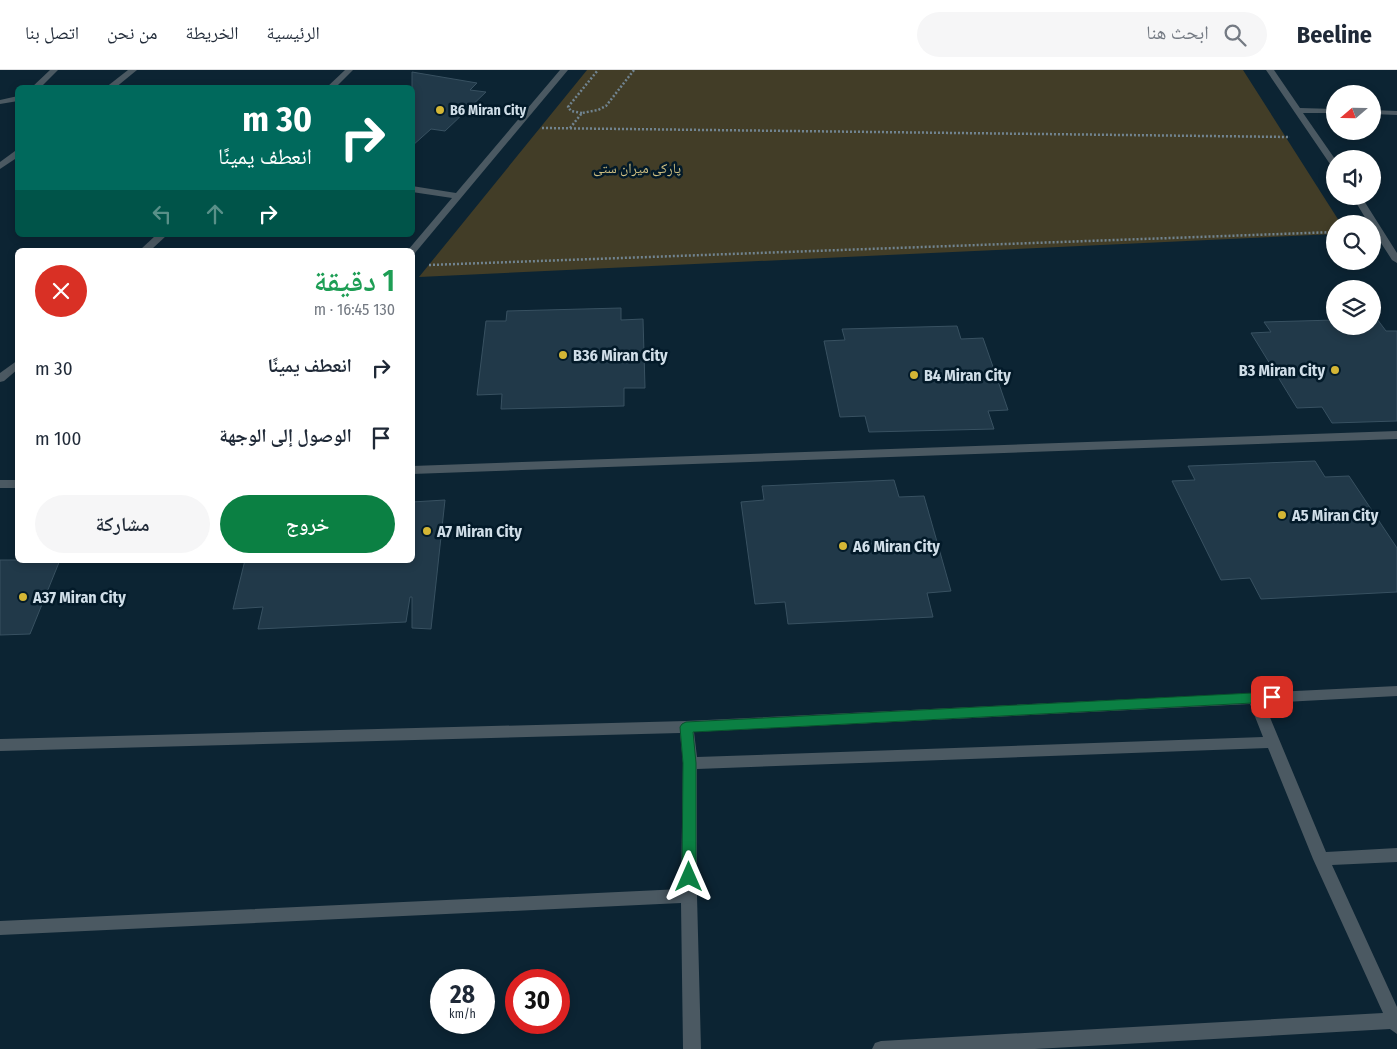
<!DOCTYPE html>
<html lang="ar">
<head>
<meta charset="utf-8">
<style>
  :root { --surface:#fff; --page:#f6f6f7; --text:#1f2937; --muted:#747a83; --line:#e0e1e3; --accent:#0b8043 }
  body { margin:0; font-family:"Fira Sans Condensed","Noto Naskh Arabic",sans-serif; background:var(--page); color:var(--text); direction:rtl; height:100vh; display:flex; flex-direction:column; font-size:19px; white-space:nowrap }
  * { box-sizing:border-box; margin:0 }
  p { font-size:16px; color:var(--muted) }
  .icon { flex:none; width:28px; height:28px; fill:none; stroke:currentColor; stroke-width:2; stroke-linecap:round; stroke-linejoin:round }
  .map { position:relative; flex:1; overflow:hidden; direction:ltr }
  .side { position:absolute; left:15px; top:178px; width:400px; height:315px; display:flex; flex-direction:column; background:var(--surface); border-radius:8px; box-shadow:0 2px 8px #0003; direction:rtl }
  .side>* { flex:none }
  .top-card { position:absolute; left:15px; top:15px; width:400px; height:152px; border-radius:8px; box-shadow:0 2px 8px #0003; direction:rtl; background:#00695c; color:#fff; overflow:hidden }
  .needle { width:32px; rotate:250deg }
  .tools { position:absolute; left:1326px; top:15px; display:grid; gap:10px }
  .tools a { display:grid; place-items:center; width:55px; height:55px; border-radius:50%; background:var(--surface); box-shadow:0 2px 8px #0003; font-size:25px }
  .speed { position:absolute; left:430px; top:899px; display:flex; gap:10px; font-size:25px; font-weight:700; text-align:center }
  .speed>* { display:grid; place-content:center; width:65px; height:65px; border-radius:50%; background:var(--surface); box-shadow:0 2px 8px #0003; line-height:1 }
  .speed small { font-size:12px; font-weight:400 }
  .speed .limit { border:8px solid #d22; background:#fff; color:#111 }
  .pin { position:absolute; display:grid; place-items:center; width:42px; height:42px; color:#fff; margin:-21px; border-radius:10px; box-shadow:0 2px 8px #0006 }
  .me { position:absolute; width:55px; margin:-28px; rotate:0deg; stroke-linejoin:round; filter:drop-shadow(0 0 4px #0008) }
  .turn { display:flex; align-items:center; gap:18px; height:105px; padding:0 20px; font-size:22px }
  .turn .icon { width:65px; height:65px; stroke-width:2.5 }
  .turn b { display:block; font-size:35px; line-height:42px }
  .lanes { display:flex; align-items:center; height:48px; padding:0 20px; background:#0003; justify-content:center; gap:25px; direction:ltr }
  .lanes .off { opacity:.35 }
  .round { display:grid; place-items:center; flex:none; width:52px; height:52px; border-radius:26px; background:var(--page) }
  .headline { display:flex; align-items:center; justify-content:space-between; height:85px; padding:0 20px }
  h1 { font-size:30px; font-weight:600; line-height:38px; color:#1e9e55 }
  .primary-button { display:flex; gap:10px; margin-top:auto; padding:10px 20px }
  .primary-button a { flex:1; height:58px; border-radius:30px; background:var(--accent); color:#fff; font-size:20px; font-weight:600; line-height:58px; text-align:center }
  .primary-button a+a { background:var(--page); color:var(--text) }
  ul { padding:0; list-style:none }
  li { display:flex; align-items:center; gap:15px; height:70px; padding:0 20px }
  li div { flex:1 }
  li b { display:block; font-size:19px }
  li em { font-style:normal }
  header { display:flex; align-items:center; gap:30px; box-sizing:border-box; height:70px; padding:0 25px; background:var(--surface); border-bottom:1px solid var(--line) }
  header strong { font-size:24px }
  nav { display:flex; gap:28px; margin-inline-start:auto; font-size:18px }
  .search { width:350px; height:45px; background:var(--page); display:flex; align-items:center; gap:12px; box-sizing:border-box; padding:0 18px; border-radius:28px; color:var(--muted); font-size:19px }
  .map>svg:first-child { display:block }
  .green { fill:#423d27 }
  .building { fill:#213949; stroke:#385161 }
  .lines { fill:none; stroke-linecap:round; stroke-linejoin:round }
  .path { stroke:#718490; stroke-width:2.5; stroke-dasharray:2 2; stroke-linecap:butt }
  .minor { fill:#4b5962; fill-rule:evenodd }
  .route { fill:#0b8043; stroke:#07532c }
  .poi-dot { fill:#d4b635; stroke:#031a29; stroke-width:2 }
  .labels { text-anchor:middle; stroke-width:5; stroke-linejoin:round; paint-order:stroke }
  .far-poi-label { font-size:14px; font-weight:bold; fill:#d0dee8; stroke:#031a29; text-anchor:start }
  .far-park-label { font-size:14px; fill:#d1c183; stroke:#031a29 }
  .poi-label { font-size:16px; font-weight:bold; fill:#d0dee8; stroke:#031a29; text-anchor:start }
</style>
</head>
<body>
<header>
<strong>Beeline</strong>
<div class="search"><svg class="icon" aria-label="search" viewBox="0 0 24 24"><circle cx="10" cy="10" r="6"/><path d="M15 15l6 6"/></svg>ابحث هنا</div>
<nav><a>الرئيسية</a><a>الخريطة</a><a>من نحن</a><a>اتصل بنا</a></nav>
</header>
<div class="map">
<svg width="1397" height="979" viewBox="0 0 1397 979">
  <rect width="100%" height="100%" fill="#0c2433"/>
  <polygon class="green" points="587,0 1243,0 1341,154 1335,154 1335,164 419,207"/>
  <g class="building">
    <polygon points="412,2 477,13 470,20 486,22 445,61 431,59 412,76"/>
    <polygon points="621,238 621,250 643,249 645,318 624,318 624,336 501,339 502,324 477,325 486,251 506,251 507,241"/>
    <polygon points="1372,249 1377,249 1386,261 1397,261 1397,351 1332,353 1322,337 1297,338 1251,263 1271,262 1264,252 1335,250 1335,256 1372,256"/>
    <polygon points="957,256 961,269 983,268 1008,340 988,341 994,359 869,362 865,346 840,347 824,271 845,270 842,259"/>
    <polygon points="1315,391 1325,407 1349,406 1397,478 1397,522 1261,529 1250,508 1221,510 1172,411 1195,410 1188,396"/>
    <polygon points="894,410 899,427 924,426 951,521 927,523 933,547 788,554 785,532 755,534 741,432 764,430 762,416"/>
    <polygon points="445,430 431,559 412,558 412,527 410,527 406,552 258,559 263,537 233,539 245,490 412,490 412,432"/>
    <polygon points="0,490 60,490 30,564 0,565"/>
  </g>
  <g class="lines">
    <g class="path">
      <polyline points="582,43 571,41 568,37 598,0"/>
      <polyline points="542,58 1290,67"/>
      <polyline points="570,58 582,43 598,40 606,36 634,0"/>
      <polyline points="429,195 1335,162"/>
    </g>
    <g class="minor">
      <polygon points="50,0 58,0 40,18 31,18"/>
      <polygon points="128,0 137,0 115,18 105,18"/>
      <polygon points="345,0 353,0 335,18 326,18"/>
      <polygon points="560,0 568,0 415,183 412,184 412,180 408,180 452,128 412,122 412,116 456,123"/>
      <polygon points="1266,0 1274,0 1300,38 1335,39 1335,43 1303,43 1335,89 1335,98 1332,97"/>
      <polygon points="18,26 18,31 0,34 0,30"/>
      <polygon points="1372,40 1397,41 1397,45 1372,44"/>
      <polygon points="15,81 18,81 18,87 0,99 0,92"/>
      <polygon points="1352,126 1361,126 1397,183 1397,193 1392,190 1372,159 1372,154 1369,154"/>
      <polygon points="156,165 167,165 151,180 140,180"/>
      <polygon points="18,290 18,299 4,311 0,312 0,303"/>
      <polygon points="1397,361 1397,369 412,404 412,396"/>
      <rect x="0" y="410" width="18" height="8"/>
      <path d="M1397 616V626L1264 633 1326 782 1397 778V792L1332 795 1397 937V964L1390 959 1035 979H872L875 973 881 971 1383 943 1313 789 1268 678 697 699V826L701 979H683L681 833 0 865V851L681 819 683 693 680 663 0 681V669L686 651ZM1250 634 1263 667 697 687 694 662Z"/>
    </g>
  </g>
  <polygon class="route" points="1272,622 1276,623 1278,627 1276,630 1272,632 693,662 696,693 696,807 694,811 689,813 684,811 682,807 683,693 680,657 682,654 686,652"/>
  <g class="poi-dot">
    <circle cx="440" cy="40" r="5"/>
    <circle cx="563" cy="285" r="5"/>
    <circle cx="1335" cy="300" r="5"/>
    <circle cx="914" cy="305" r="5"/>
    <circle cx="1282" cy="445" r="5"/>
    <circle cx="427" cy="461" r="5"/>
    <circle cx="843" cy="476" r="5"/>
    <circle cx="23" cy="527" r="5"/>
  </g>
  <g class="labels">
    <g class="far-poi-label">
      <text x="450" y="45">B6 Miran City</text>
    </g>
    <g class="far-park-label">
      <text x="637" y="103">پارکی میران ستی</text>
    </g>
    <g class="poi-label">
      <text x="573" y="291">B36 Miran City</text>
      <text x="1325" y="306" text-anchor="end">B3 Miran City</text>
      <text x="924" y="311">B4 Miran City</text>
      <text x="1292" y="451">A5 Miran City</text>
      <text x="437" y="467">A7 Miran City</text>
      <text x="853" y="482">A6 Miran City</text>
      <text x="33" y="533">A37 Miran City</text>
    </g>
  </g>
</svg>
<div class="tools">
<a><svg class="needle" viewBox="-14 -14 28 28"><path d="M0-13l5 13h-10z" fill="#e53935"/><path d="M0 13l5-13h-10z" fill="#747a83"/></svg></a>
<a><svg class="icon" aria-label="sound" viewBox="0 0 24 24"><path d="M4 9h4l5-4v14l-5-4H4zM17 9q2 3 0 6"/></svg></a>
<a><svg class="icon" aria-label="search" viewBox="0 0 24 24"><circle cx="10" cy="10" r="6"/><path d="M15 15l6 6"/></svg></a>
<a><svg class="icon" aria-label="layers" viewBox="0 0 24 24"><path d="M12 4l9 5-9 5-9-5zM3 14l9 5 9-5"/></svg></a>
</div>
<div class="speed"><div>28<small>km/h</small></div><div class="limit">30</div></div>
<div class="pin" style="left:1272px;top:627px;background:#d93025"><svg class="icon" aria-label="arrive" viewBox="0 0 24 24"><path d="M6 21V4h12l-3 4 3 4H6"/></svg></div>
<svg class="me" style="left:689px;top:807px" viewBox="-20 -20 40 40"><path d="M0-17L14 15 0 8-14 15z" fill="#0b8043" stroke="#fff" stroke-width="4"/></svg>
<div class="top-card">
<div class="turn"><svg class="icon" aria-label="right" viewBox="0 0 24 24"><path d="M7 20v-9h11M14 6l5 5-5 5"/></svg><div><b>30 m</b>انعطف يمينًا</div></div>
<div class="lanes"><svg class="icon off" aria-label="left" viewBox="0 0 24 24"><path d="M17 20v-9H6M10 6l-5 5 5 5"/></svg><svg class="icon off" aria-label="ahead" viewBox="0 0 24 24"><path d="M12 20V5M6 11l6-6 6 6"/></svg><svg class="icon" aria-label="right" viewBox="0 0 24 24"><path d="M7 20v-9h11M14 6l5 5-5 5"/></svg></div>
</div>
<section class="side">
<div class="headline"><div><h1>1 دقيقة</h1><p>130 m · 16:45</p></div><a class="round" style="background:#d93025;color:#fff"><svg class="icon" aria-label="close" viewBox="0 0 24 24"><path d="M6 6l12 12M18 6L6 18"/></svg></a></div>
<ul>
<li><svg class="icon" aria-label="right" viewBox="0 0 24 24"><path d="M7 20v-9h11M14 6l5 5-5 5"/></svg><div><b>انعطف يمينًا</b></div><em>30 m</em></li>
<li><svg class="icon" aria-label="arrive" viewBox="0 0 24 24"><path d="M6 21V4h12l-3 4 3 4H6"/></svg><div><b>الوصول إلى الوجهة</b></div><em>100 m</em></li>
</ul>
<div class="primary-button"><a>خروج</a><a>مشاركة</a></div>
</section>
</div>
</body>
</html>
